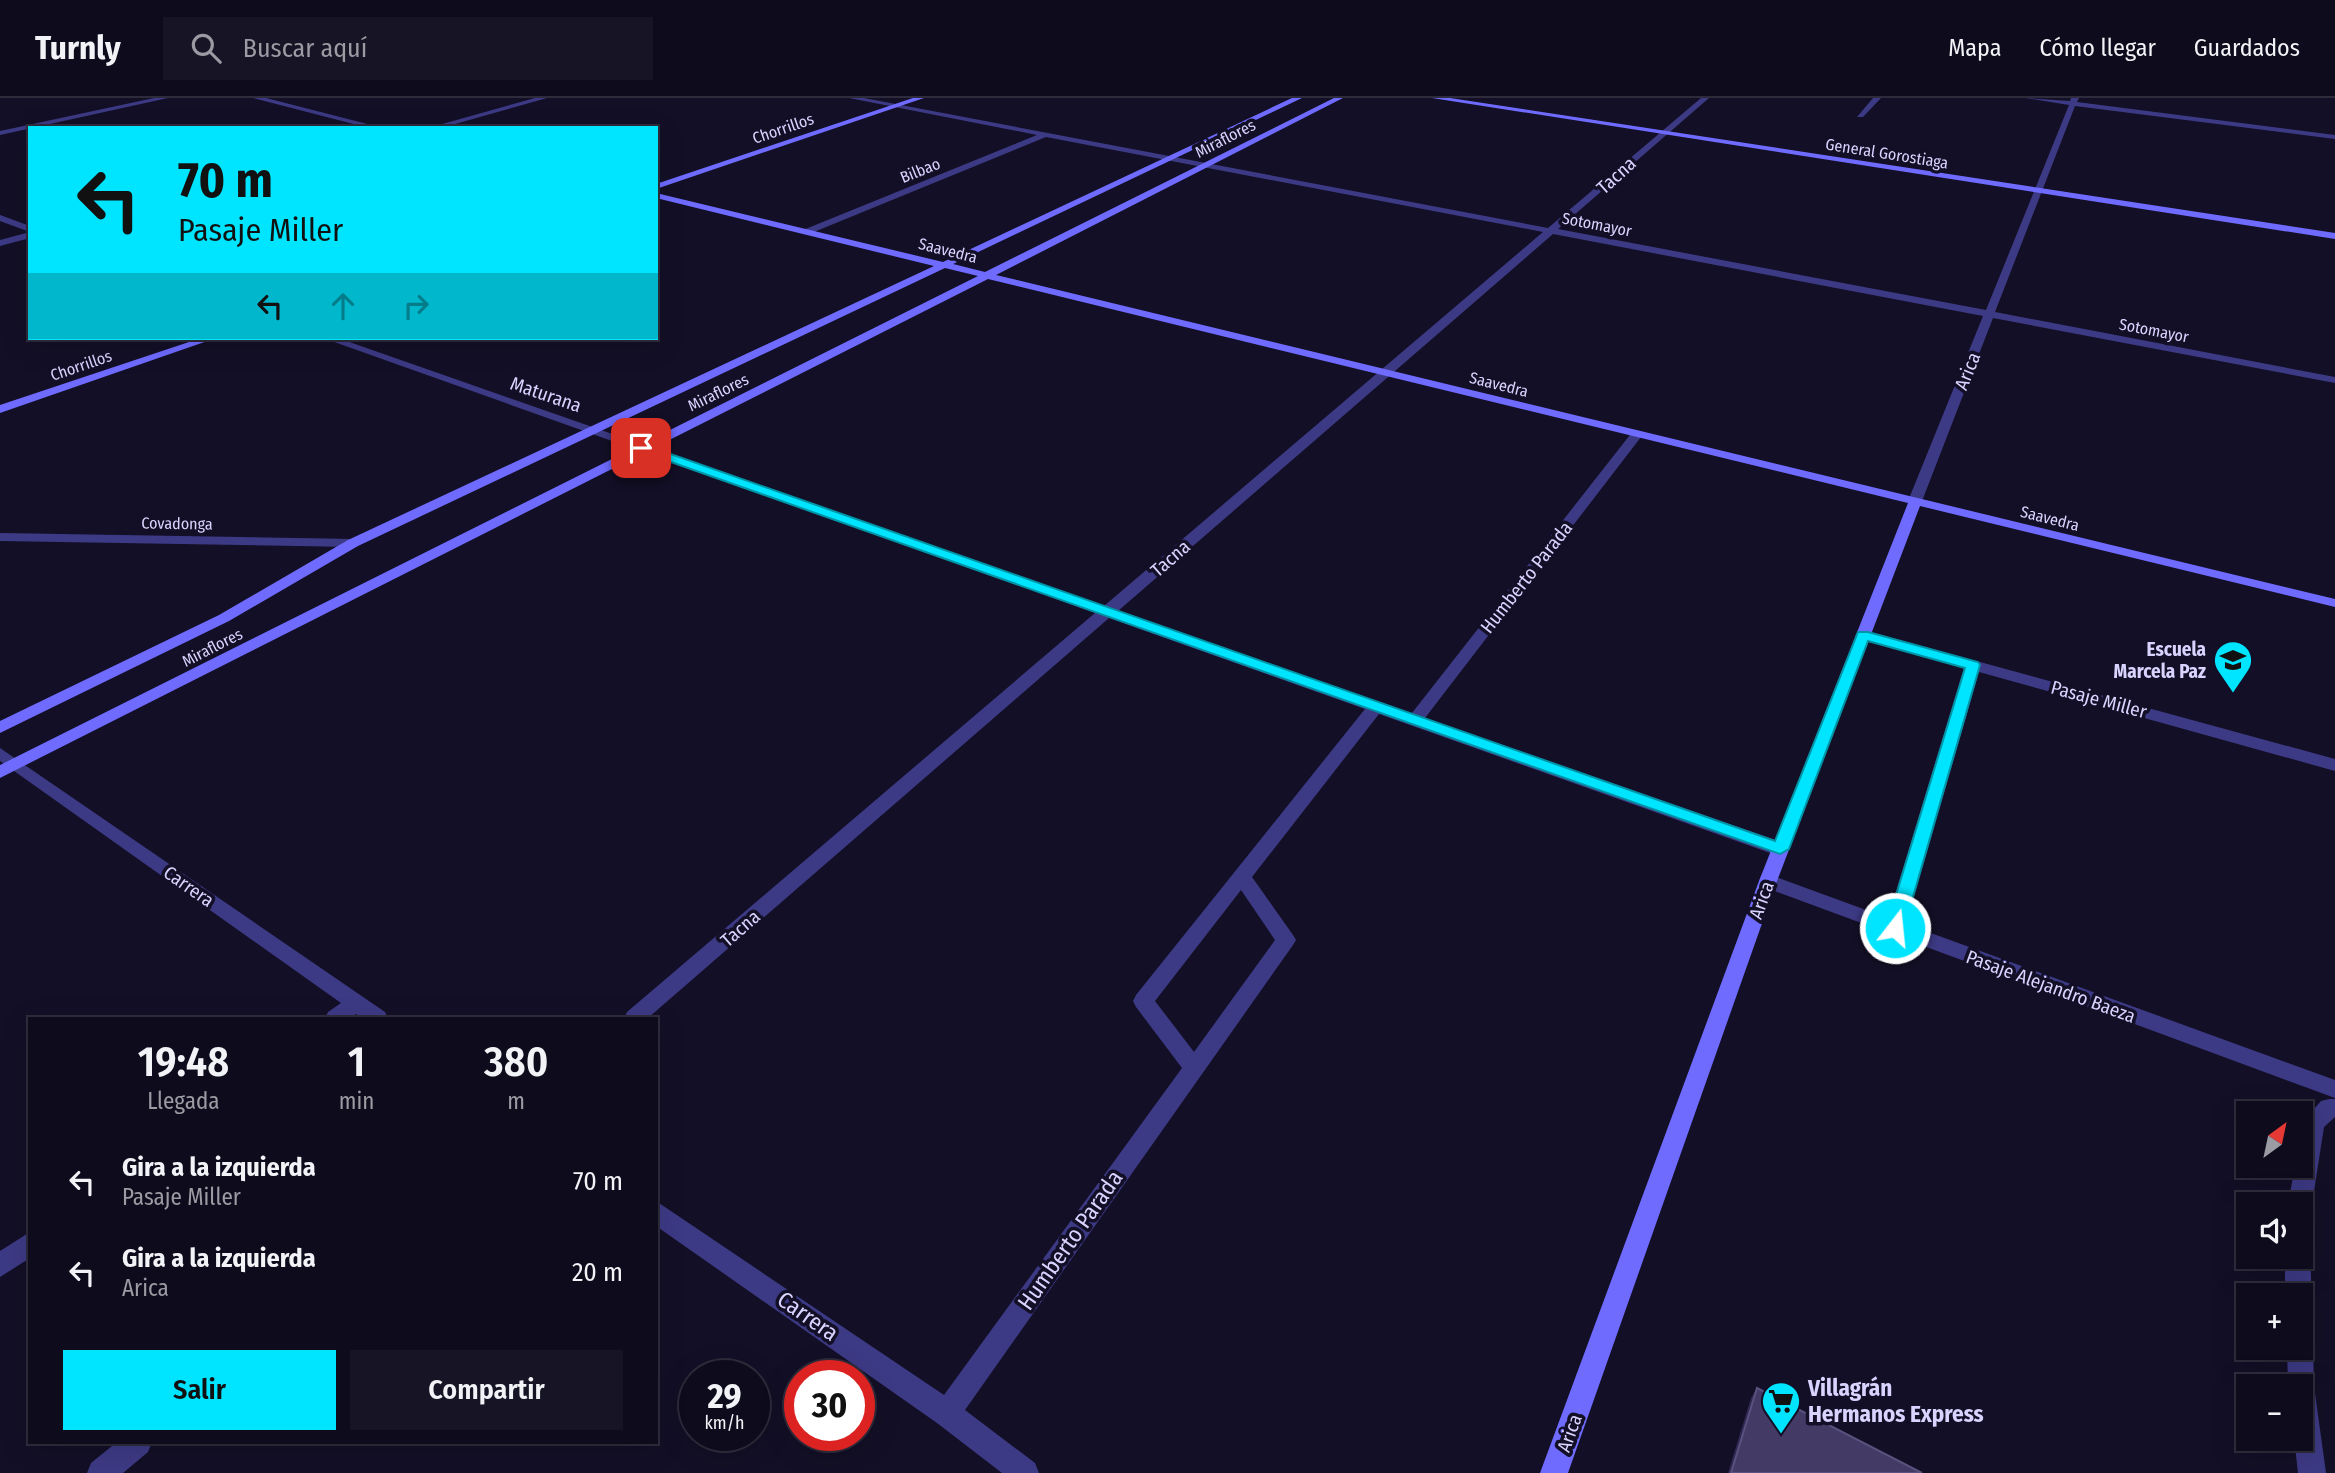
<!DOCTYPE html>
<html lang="es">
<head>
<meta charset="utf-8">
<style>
  :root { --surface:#0e0b1c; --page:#171425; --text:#f1f3f6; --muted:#9b9ba3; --line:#2e2b3b; --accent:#00e5ff }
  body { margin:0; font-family:"Fira Sans Condensed",sans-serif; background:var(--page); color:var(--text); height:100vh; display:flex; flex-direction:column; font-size:26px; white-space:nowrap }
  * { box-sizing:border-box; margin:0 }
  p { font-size:23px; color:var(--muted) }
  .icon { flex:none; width:38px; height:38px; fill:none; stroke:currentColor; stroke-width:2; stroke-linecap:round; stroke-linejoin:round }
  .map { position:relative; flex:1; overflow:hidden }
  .sheet { position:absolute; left:28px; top:919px; width:630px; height:427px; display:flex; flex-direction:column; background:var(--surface); border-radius:0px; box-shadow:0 7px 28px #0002,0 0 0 2px var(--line) }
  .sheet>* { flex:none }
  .banner { position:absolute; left:28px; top:28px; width:630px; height:214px; border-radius:0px; box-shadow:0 7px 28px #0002,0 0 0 2px var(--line); background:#00e5ff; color:#111; overflow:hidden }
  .needle { width:46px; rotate:33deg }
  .fabs { position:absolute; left:2236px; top:1003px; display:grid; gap:14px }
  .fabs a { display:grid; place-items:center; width:77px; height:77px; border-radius:0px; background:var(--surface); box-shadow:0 7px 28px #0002,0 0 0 2px var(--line); font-size:35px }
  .speed { position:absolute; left:679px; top:1262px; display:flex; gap:14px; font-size:35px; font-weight:700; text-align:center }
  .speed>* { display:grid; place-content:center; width:91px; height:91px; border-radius:50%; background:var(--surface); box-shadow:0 7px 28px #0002,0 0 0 2px var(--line); line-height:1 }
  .speed small { font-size:18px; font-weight:400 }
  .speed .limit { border:10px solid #d22; background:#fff; color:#111 }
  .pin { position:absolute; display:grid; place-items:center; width:60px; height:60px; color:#fff; margin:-30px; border-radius:14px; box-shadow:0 4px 10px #0006 }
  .me { position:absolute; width:77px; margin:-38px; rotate:16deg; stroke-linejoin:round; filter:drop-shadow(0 0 5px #0008) }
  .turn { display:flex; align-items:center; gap:24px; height:147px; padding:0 35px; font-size:32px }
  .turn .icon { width:91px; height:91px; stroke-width:2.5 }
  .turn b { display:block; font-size:49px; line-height:60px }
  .lanes { display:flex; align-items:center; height:66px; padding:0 35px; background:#0003; justify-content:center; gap:35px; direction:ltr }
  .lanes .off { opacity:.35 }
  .eta { display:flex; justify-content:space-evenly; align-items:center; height:119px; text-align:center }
  .eta b { font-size:42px; font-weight:600; line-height:49px }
  .button { display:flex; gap:14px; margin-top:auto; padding:14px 35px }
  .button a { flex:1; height:80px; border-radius:0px; background:var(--accent); color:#111; font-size:28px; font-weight:600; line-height:80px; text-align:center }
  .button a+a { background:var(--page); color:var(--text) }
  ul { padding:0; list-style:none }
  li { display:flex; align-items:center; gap:21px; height:91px; padding:0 35px }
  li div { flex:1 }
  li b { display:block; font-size:26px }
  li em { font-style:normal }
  header { display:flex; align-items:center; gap:42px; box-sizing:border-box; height:98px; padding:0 35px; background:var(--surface); border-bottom:2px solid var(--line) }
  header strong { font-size:33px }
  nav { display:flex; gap:38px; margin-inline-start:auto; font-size:24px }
  .search { width:490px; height:63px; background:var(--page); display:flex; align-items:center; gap:18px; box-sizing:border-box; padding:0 24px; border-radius:0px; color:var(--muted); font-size:26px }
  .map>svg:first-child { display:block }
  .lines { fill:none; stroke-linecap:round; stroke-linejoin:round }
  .street { fill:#3d3a85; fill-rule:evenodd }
  .secondary { fill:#6f6bff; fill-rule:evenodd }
  .wall { fill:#312854 }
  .building { fill:#433a66; stroke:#5a527e; stroke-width:2 }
  .route { fill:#00e5ff; stroke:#0095a6; stroke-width:2 }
  .labels { text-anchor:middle; stroke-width:7; stroke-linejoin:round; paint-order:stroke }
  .far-street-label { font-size:16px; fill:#d9d4ff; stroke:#130f26 }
  .street-label { font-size:19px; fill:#d9d4ff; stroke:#130f26 }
  .poi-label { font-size:19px; font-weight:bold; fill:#d9d4ff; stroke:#130f26; text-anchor:end }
  .near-street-label { font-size:23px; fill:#d9d4ff; stroke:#130f26 }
  .near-poi-label { font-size:23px; font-weight:bold; fill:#d9d4ff; stroke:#130f26; text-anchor:start }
</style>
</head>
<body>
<header>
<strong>Turnly</strong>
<div class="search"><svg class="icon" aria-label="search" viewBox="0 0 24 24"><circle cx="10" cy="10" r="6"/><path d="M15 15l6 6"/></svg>Buscar aquí</div>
<nav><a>Mapa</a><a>Cómo llegar</a><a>Guardados</a></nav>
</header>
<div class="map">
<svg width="2335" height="1375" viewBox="0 0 2335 1375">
  <rect width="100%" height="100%" fill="#130f26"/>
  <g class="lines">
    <g class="street">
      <polygon points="154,0 168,0 0,37 0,33"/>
      <polygon points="253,0 266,0 383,30 369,30"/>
      <polygon points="535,0 547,0 441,30 428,30"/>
      <path d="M849 0H864L1548 130 1701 0H1709L1558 131 1986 212 2069 7 2025 0 2070 3 2071 0H2079L2077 4 2335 37V41L2075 8 1995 214 2335 279V285L1993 220 1922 403 1915 407 1908 403 1983 218 1553 136 1118 513 1412 615 1633 333H1641V339L1425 620 1787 746 1789 751 1787 756H1773L1379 616 1252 779 1293 837 1296 842 1293 847 965 1312 1035 1365 1039 1375H1002L937 1325 656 1128V1103L944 1297 1182 970 1136 909 1133 903 1136 897 1365 611 1109 520 648 920H624L627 914 1095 515 323 240H338L1104 508 1543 134 1046 39 809 136H803V132L1037 37ZM1241 792 1275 842 1194 954 1155 903Z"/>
      <polygon points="1873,0 1881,0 1863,19 1857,19"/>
      <polygon points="0,117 30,128 30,134 0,123"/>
      <polygon points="30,134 30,140 0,148 0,142"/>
      <polygon points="0,435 353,441 360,445 353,449 0,443"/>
      <polygon points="1863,532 2335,661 2335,673 1979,574 1906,826 2335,982 2335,1000 1761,788 1759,783 1761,778 1768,776 1888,820 1964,570 1858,540 1855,537"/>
      <polygon points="0,650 385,914 388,920 363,920 356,916 350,920 325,920 328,914 341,905 0,663"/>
      <polygon points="2329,1001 2335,1001 2335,1019 2324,1029 2312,1106 2308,1114 2301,1116 2301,1106 2288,1106 2295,1068 2301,1068 2302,1025 2321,1003"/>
      <polygon points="30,1134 30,1160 0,1179 0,1153"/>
      <path d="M2301 1148 2306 1150C2312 1165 2313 1191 2307 1205L2301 1208V1197H2285V1158H2301Z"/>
      <polygon points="2301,1238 2309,1241 2313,1250 2314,1288 2326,1375 2298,1375 2294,1340 2301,1340 2301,1288 2288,1288 2287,1250 2301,1250"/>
      <polygon points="117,1344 152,1344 148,1354 123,1375 87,1375 91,1365"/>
    </g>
    <g class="secondary">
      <polygon points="913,0 924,0 656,91 656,86"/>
      <polygon points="1292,0 1302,0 953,166 985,174 1334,0 1343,0 996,177 2335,501 2335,509 1920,408 1777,783 1568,1375 1540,1375 1759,783 1908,405 988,181 0,680 0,667 978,178 945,170 358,448 229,523 0,635 0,623 219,517 348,442 934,168 656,100 656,95 943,164"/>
      <polygon points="1432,0 1450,0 2335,135 2335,141"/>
      <polygon points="201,240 216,240 0,315 0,307"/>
    </g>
  </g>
  <polygon class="wall" points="1757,1290 1922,1375 1728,1375 1751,1300"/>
  <polygon class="building" points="1757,1290 1922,1375 1731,1375"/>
  <polygon class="route" points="637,347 645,347 1775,743 1858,534 1868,534 1978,564 1980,567 1904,830 1901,835 1888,835 1886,830 1965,570 1868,543 1789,751 1780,756 637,352"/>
  <defs>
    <g id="school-pin" transform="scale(2.0125)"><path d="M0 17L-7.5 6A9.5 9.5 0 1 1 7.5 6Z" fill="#00e5ff" stroke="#130f26"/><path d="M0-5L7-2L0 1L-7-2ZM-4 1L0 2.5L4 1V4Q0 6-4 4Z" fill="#111"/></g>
    <g id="supermarket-pin" transform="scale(2.0125)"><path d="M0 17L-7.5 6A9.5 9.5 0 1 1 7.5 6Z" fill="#00e5ff" stroke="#130f26"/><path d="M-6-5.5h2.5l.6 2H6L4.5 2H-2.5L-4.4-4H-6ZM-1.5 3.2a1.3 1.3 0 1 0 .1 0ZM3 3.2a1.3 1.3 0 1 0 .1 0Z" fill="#111"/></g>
  </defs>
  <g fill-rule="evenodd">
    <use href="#school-pin" x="2233" y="562"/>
    <use href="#supermarket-pin" x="1781" y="1303"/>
  </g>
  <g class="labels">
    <g class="far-street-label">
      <text transform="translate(783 30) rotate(-19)" y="6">Chorrillos</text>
      <text transform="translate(1225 40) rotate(-27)" y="6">Miraflores</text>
      <text transform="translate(1887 55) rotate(9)" y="6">General Gorostiaga</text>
      <text transform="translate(920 72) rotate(-22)" y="6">Bilbao</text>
      <text transform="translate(1597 126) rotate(11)" y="6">Sotomayor</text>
      <text transform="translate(948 152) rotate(14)" y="6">Saavedra</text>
      <text transform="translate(2154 232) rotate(11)" y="6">Sotomayor</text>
      <text transform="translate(81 267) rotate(-19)" y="6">Chorrillos</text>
      <text transform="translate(1499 286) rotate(14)" y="6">Saavedra</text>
      <text transform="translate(718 294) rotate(-26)" y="6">Miraflores</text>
      <text transform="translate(2050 420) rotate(14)" y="6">Saavedra</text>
      <text transform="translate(177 425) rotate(1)" y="6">Covadonga</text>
      <text transform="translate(212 549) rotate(-27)" y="6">Miraflores</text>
    </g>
    <g class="street-label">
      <text transform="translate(1616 77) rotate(-42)" y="7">Tacna</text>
      <text transform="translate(1967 273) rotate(-68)" y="7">Arica</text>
      <text transform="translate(546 296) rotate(19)" y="7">Maturana</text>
      <text transform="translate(1170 460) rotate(-41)" y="7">Tacna</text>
      <text transform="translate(1526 479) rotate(-52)" y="7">Humberto Parada</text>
      <text transform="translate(2099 601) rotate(15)" y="7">Pasaje Miller</text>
      <text transform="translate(189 788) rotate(35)" y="7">Carrera</text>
      <text transform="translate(1761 802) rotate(-70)" y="7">Arica</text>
      <text transform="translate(740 830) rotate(-41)" y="7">Tacna</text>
      <text transform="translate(2051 888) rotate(20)" y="7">Pasaje Alejandro Baeza</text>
      <text transform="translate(1569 1335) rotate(-70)" y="7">Arica</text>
    </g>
    <g class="poi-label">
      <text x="2206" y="558">Escuela<tspan x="2206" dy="22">Marcela Paz</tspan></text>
    </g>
    <g class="near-street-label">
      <text transform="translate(1070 1142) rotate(-55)" y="8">Humberto Parada</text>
      <text transform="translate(808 1218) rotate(35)" y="8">Carrera</text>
    </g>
    <g class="near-poi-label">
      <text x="1808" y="1298">Villagrán<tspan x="1808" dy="26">Hermanos Express</tspan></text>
    </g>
  </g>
</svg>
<div class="fabs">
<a><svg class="needle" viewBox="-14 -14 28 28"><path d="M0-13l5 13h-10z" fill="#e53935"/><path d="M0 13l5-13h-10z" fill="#9b9ba3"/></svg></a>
<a><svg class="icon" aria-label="sound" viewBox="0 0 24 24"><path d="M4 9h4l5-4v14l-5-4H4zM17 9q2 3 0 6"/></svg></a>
<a>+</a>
<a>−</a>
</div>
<div class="speed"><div>29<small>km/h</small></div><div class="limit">30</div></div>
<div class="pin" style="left:641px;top:350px;background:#d93025"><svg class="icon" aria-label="arrive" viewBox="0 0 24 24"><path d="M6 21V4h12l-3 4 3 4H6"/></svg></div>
<svg class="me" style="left:1895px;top:830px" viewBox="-20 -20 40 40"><circle r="17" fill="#00e5ff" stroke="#fff" stroke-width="3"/><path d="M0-11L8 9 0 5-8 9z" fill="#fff"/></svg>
<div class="banner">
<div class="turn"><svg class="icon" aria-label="left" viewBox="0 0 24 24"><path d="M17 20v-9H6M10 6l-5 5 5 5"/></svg><div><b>70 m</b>Pasaje Miller</div></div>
<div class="lanes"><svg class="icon" aria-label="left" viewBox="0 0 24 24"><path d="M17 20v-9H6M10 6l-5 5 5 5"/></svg><svg class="icon off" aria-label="ahead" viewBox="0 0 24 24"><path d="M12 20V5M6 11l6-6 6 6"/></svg><svg class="icon off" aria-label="right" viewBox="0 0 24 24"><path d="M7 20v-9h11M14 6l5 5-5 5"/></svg></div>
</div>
<section class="sheet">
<div class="eta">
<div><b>19:48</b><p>Llegada</p></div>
<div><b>1</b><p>min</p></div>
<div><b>380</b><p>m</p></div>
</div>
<ul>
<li><svg class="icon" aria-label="left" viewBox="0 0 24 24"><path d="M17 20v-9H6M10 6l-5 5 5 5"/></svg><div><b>Gira a la izquierda</b><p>Pasaje Miller</p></div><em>70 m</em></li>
<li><svg class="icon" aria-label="left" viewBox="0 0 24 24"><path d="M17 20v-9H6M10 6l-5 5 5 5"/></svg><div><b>Gira a la izquierda</b><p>Arica</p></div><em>20 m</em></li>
</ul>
<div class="button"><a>Salir</a><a>Compartir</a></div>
</section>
</div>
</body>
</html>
